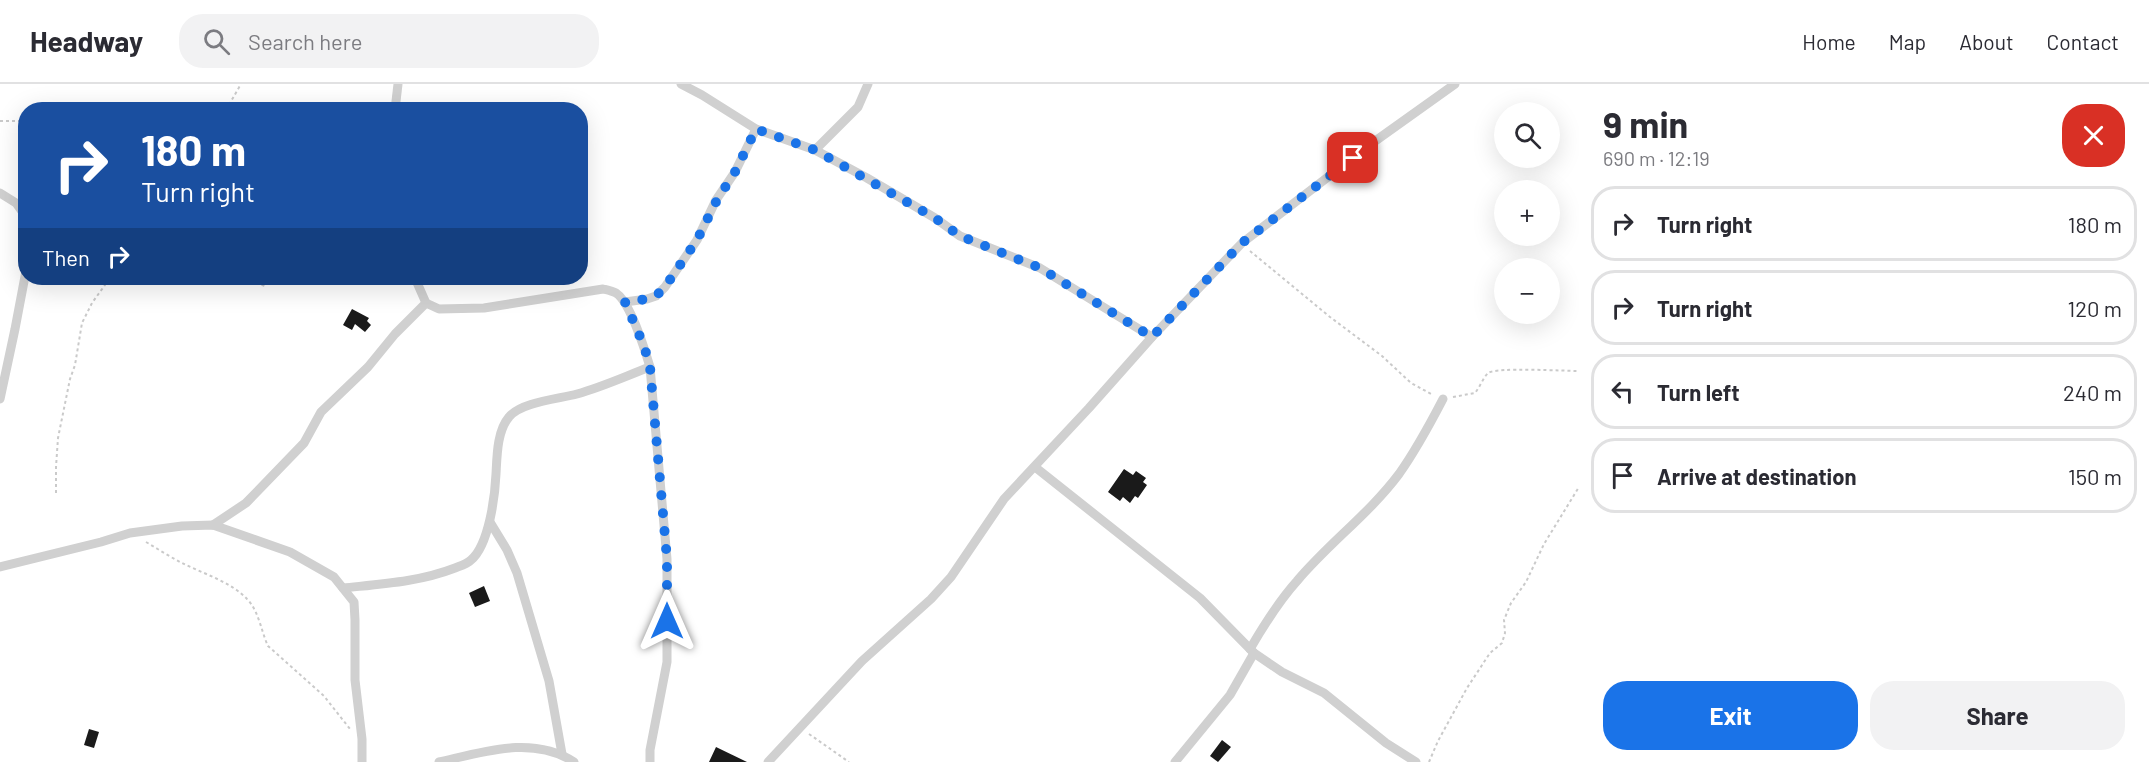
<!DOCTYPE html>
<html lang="en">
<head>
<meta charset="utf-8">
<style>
  :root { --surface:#fff; --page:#f2f2f3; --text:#2b2b33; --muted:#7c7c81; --line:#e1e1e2; --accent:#1a73e8 }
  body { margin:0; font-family:Barlow,sans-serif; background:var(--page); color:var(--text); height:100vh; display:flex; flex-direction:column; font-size:22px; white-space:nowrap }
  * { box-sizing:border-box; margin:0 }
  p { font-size:20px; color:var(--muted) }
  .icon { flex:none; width:33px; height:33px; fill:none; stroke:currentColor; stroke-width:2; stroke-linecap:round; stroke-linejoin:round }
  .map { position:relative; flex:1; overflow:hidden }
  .details { display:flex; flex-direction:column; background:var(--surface); width:570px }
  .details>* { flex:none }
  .banner { position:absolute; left:18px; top:18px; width:570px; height:183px; border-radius:24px; box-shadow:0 6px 24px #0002; background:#1a4fa0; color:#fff; overflow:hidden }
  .tools { position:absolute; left:1494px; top:18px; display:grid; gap:12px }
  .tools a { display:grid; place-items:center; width:66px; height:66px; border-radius:50%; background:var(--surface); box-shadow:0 6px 24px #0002; font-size:30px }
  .pin { position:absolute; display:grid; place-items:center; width:51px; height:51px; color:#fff; margin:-26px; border-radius:12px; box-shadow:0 3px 9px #0006 }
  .me { position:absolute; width:66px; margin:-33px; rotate:0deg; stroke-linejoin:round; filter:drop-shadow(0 0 4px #0008) }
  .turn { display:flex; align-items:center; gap:21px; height:126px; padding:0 24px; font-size:27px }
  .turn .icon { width:78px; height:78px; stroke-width:2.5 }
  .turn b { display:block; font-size:42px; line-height:51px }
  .then { display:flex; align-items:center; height:57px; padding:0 24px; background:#0003; gap:12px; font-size:22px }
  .round { display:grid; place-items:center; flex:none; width:63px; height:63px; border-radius:24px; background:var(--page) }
  .head { display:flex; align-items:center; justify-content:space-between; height:102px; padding:0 24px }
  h1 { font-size:36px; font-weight:700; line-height:45px }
  .button { display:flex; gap:12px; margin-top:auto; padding:12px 24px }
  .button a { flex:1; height:69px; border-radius:24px; background:var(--accent); color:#fff; font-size:24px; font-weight:700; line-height:69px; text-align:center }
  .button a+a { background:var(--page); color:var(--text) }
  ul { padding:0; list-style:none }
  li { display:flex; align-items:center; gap:18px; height:75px; margin:0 12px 9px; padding:0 12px; border:3px solid var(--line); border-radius:24px }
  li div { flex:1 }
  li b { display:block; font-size:22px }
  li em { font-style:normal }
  header { display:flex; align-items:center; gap:36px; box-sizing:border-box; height:84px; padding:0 30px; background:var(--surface); border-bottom:2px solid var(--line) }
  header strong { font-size:28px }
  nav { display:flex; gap:33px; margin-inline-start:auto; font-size:21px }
  .search { width:420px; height:54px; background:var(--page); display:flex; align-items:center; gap:15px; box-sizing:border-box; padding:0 21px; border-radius:24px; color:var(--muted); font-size:22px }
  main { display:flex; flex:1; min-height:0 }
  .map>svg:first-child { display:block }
  .building { fill:#1a1a1a }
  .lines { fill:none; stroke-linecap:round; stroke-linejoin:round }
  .path { stroke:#cacaca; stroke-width:2; stroke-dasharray:3 3; stroke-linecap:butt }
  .street { stroke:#d0d0d0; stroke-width:9 }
  .route { stroke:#1a73e8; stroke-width:10; stroke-dasharray:0 18 }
</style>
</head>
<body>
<header>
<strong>Headway</strong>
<div class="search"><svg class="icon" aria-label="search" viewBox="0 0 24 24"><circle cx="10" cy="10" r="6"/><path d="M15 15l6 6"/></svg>Search here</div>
<nav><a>Home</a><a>Map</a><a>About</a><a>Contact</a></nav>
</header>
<main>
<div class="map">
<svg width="1579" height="678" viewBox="0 0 1579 678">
  <rect width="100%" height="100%" fill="#fff"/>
  <g class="building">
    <polygon points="352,225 369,234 367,237 371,241 365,248 355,240 352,246 343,241"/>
    <polygon points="1124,385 1133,391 1136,387 1146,394 1143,398 1147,401 1138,414 1135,412 1130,419 1123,413 1120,417 1108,408"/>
    <polygon points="484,502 490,517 475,523 469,509"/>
    <polygon points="89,645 99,648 94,664 84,661"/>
    <polygon points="1222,656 1231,663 1218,678 1210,672"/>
    <polygon points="716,663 747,678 709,678"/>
  </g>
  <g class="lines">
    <g class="path">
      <polyline points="226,26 241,0"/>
      <polyline points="0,37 26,37"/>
      <polyline points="1250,167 1330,233 1382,272 1411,299 1433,311"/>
      <path d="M162 194 168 199C201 201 236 189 267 203"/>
      <path d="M1453 313 1475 309C1480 303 1483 294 1488 289 1496 283 1565 287 1579 287"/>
      <polyline points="56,409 56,383 58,354 70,295 75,281 82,239 92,219 110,194"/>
      <path d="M146 458C158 465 170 473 182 479 204 490 231 498 247 515 259 527 261 547 268 562L324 612 350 645"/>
      <polyline points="809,650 849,678"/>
      <polyline points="1429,678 1438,657 1467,604 1490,569 1502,559 1505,549 1504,536 1511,519 1526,498 1544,460 1579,403"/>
    </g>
    <g class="street">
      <polyline points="681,0 702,11 756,45 815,66 867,94 935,134 960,152 1040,184 1152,253"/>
      <polyline points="395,26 398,0"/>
      <polyline points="815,66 858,23 868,0"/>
      <polyline points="0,109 16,119 26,133"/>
      <path d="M415 194 426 219 439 225 484 224 603 205C607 206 612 207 616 209 630 218 645 266 650 283L667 475V578L650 666V678"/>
      <polyline points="625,218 647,215 656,212 665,203 697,156 716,116 735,88 756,45"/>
      <polyline points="0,315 15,245 26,187"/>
      <polyline points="1035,383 1200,514 1254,569 1282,588 1324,609 1386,659 1416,678"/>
      <polyline points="490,438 507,466 517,489 549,597 562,670"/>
      <polyline points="213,441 246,419 304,359 321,328 368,283 395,250 426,219"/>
      <polyline points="0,483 101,458 130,449 182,442 213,441 290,468 334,493 354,518 355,536 355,596 362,655 362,678"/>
      <path d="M343 504C381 500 419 498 455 484 460 482 467 480 471 476 489 461 495 412 496 390 497 372 497 347 509 333 521 318 559 315 577 310 602 303 626 292 650 283"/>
      <path d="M1250 565C1264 541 1278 518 1297 497 1329 459 1369 430 1399 390 1416 366 1430 340 1443 315"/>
      <path d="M439 678C483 668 533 651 574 678"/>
      <polyline points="768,678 862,577 931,515 951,493 1004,415 1089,324 1152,253 1242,159 1371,60 1455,0"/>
      <polyline points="1175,678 1230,611 1254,569"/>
    </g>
  </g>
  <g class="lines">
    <polyline class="route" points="667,537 667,475 650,283 644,262 625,218 647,215 656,212 665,203 697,156 717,116 735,88 756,45 815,66 935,134 960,152 1040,184 1152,253 1242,159 1353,74"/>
  </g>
</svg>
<div class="tools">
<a><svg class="icon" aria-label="search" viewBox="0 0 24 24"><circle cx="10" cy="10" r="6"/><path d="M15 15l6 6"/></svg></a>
<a>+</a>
<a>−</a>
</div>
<div class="pin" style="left:1353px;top:74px;background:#d93025"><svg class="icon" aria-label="arrive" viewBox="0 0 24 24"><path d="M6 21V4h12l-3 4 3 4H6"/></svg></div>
<svg class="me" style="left:667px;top:537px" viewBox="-20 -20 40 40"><path d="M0-17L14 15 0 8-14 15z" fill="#1a73e8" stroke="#fff" stroke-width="4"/></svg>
<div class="banner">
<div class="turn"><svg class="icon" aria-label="right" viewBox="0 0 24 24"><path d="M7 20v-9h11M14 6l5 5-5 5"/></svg><div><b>180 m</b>Turn right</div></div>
<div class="then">Then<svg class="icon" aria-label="right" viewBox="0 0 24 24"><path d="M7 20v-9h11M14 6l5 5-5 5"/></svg></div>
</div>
</div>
<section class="details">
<div class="head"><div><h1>9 min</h1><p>690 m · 12:19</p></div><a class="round" style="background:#d93025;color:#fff"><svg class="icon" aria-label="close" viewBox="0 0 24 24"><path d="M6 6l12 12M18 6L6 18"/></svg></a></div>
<ul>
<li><svg class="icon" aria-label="right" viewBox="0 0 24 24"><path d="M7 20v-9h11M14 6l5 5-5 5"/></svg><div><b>Turn right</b></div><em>180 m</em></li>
<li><svg class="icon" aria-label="right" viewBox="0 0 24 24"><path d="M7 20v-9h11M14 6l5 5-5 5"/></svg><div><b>Turn right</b></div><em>120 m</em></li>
<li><svg class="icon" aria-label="left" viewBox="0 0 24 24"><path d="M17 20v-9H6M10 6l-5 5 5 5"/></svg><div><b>Turn left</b></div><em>240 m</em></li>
<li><svg class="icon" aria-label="arrive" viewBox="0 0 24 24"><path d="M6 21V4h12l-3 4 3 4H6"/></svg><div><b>Arrive at destination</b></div><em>150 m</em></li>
</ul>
<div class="button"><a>Exit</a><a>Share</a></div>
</section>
</main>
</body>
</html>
